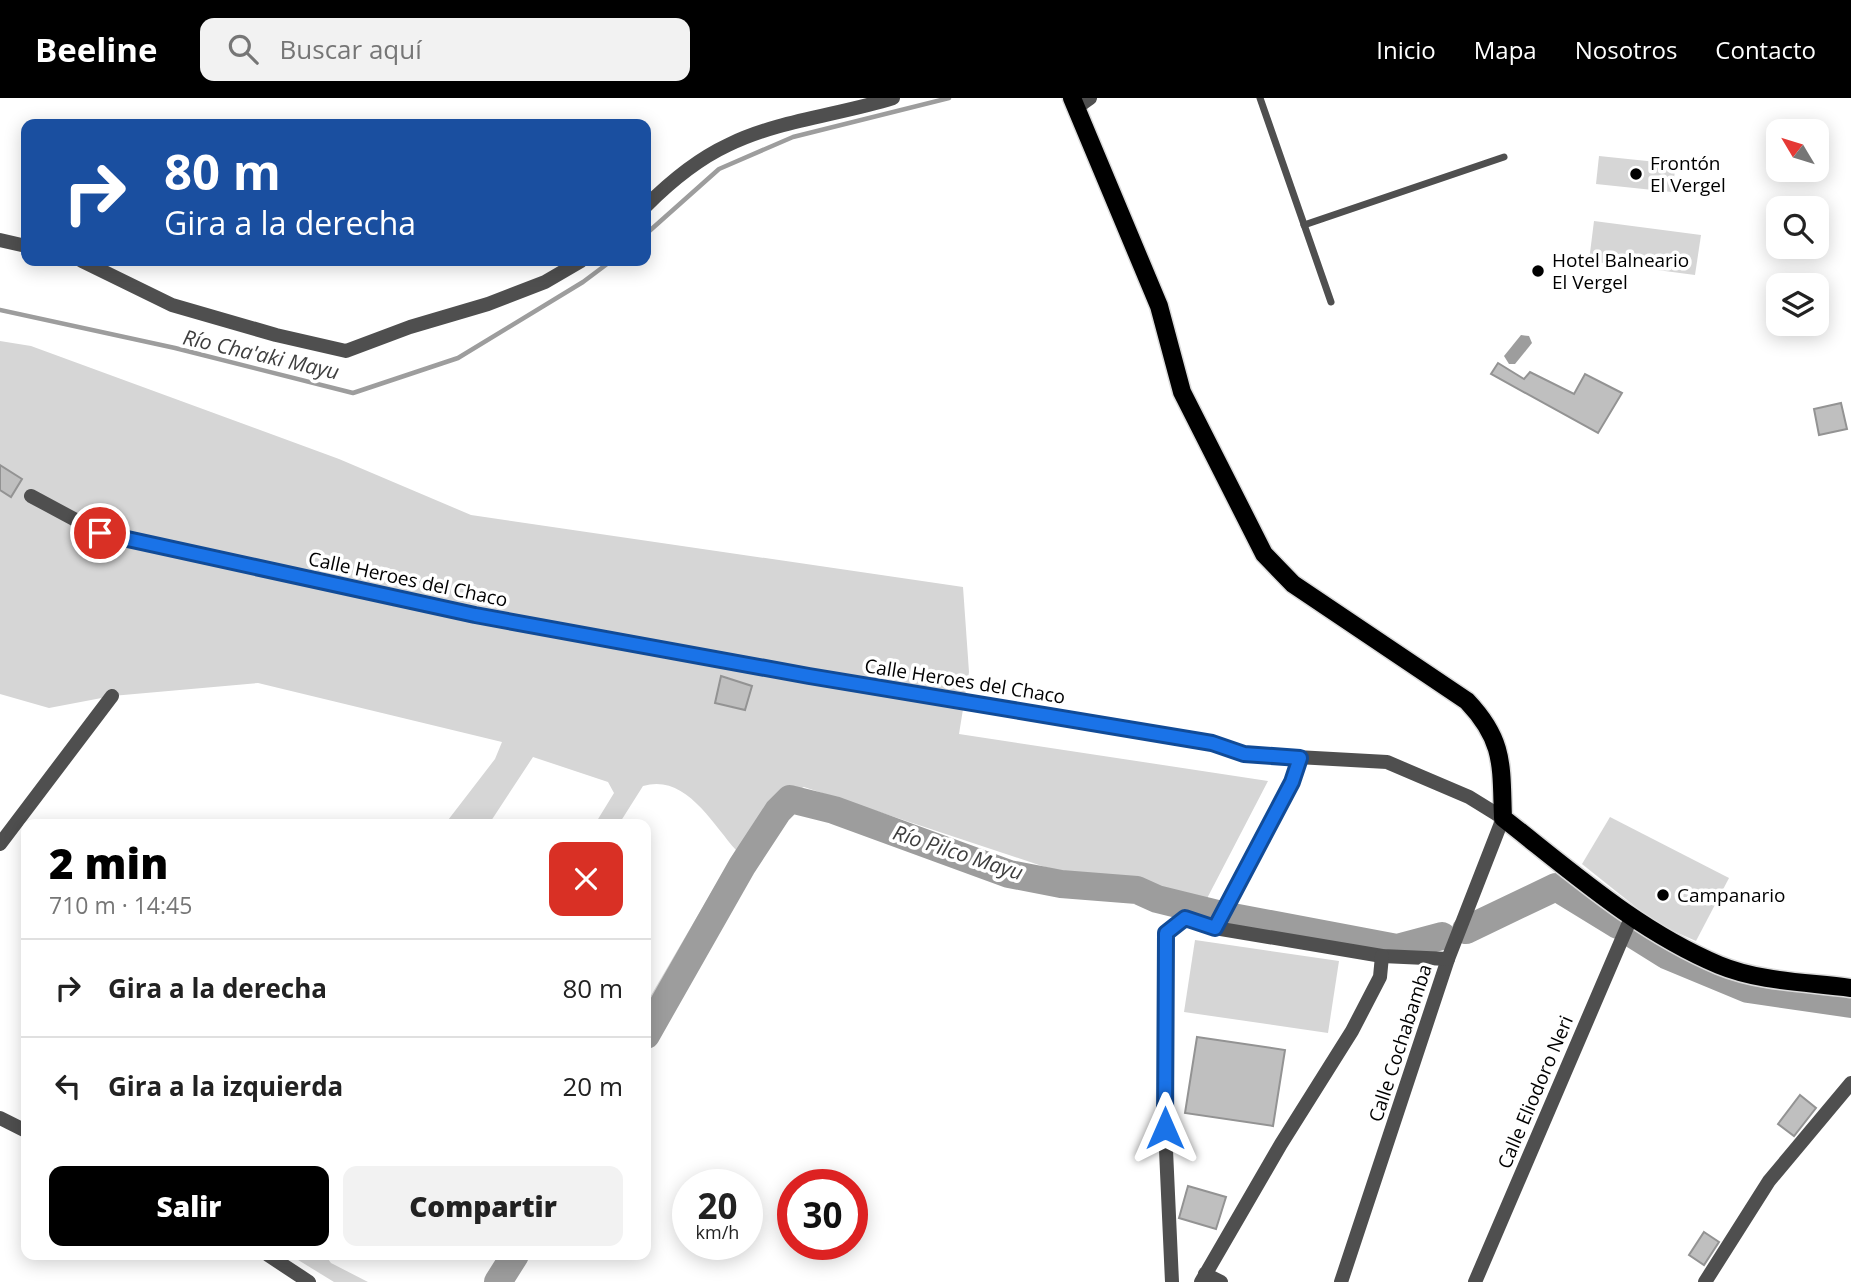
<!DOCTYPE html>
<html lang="es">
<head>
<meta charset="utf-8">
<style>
  :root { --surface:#fff; --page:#f2f2f2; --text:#222; --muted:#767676; --line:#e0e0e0; --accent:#000 }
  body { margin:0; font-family:"Open Sans",sans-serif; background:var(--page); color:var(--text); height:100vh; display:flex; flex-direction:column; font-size:26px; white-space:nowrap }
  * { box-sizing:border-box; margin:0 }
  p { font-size:23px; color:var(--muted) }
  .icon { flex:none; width:38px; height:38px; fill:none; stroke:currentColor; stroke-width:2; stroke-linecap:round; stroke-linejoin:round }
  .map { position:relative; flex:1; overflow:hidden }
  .side { position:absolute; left:21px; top:721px; width:630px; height:441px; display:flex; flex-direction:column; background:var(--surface); border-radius:14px; box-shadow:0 4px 18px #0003 }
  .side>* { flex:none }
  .hud { position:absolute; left:21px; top:21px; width:630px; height:147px; border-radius:14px; box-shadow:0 4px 18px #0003; background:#1a4fa0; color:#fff; overflow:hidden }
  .needle { width:46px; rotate:308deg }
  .buttons { position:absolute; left:1766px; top:21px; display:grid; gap:14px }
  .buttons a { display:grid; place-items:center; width:63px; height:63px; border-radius:14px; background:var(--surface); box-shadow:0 4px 18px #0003; font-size:35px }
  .speed { position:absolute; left:672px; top:1071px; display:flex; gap:14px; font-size:35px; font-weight:700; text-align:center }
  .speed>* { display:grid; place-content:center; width:91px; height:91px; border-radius:50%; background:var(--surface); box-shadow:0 4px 18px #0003; line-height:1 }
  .speed small { font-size:18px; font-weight:400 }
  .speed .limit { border:10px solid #d22; background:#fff; color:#111 }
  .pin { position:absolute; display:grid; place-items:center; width:60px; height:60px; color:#fff; margin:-30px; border:4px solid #fff; border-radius:50%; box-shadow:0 2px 7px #0007 }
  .me { position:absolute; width:77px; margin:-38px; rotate:0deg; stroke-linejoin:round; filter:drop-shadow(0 0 5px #0008) }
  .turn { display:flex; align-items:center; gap:24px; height:147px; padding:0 28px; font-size:32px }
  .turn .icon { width:91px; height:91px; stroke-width:2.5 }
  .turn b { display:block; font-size:49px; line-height:60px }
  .round { display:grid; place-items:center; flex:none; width:74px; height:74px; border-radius:14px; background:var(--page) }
  .head { display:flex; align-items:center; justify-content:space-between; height:119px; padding:0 28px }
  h1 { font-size:42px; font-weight:800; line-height:52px; color:var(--accent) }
  .cta { display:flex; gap:14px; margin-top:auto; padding:14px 28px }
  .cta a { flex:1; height:80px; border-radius:14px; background:var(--accent); color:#fff; font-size:28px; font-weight:800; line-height:80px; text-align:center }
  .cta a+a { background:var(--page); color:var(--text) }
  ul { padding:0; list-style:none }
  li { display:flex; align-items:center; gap:21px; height:98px; padding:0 28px; border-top:2px solid var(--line) }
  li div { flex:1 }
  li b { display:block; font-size:26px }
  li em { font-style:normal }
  header { display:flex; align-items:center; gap:42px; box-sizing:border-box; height:98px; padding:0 35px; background:var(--accent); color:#fff }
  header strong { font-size:33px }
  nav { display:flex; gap:38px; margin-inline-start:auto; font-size:24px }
  .search { width:490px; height:63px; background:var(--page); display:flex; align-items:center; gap:18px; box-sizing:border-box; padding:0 24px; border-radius:14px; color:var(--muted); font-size:26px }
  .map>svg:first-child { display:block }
  .green { fill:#d6d6d6 }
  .water { fill:#9d9d9d }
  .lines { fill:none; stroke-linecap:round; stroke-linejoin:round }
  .stream { stroke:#9d9d9d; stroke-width:4.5 }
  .river { stroke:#9d9d9d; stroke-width:28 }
  .building { fill:#bfbfbf; stroke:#939393; stroke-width:2 }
  .primary-casing { stroke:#dbdbdb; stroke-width:21 }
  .service { stroke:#4f4f4f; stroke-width:7 }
  .minor { stroke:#4f4f4f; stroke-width:14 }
  .tertiary { stroke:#4f4f4f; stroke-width:14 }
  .primary { stroke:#000; stroke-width:18 }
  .route-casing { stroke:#114b97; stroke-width:18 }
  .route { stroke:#1a73e8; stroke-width:12 }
  .poi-dot { fill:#000; stroke:#fff; stroke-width:2.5 }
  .labels { text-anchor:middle; stroke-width:7; stroke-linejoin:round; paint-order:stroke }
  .poi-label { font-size:19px; fill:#000; stroke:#fff; text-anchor:start }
  .street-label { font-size:19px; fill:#000; stroke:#fff }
  .water-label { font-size:21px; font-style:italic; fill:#3e3e3e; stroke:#fff }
</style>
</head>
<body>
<header>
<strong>Beeline</strong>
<div class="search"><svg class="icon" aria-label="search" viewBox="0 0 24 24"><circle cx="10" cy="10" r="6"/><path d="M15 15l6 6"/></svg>Buscar aquí</div>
<nav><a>Inicio</a><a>Mapa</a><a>Nosotros</a><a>Contacto</a></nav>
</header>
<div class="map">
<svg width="1851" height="1184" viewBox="0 0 1851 1184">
  <rect width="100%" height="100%" fill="#fff"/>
  <g class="green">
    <polygon points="1599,58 1676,66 1672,94 1596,86"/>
    <polygon points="1594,123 1701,137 1695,177 1589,163"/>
    <path d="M0 243 31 248 339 361 471 417 963 489 969 574 959 636 1268 683 1201 812 1042 768 804 689 791 694 742 768 646 937V906L736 752C712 725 685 675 643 688L619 726H595L614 695 608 684 533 659 489 726H445L495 661 502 644 258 585 112 598 49 610 0 596Z"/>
    <polygon points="1610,719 1729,780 1696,843 1657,826 1582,766"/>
    <polygon points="1195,842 1339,863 1328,935 1184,914"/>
    <polygon points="290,1157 325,1157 331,1165 368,1184 334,1184"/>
  </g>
  <polygon class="water" points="1521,237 1529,238 1532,245 1515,266 1509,266 1504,258"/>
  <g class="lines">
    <g class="stream">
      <polyline points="646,136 719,71 793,39 949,0"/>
      <polyline points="0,212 175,250 353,295 458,260 583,184 611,163"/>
    </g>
    <g class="river">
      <polyline points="1466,832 1556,789 1618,827"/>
      <polyline points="1634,837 1666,857 1748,891 1851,906"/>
      <polyline points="646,937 742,768 778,713 790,701 834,712 1009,776 1061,786 1137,792 1157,801 1222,817 1397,850 1442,838"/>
      <polyline points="498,1184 515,1157"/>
    </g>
  </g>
  <g class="building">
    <polygon points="1498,265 1524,281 1530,274 1574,296 1585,276 1622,295 1598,335 1491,276"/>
    <polygon points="1841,305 1847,331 1819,337 1814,311"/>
    <polygon points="0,367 22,381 11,399 0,392"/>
    <polygon points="721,578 752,588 745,612 715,605"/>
    <polygon points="1197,939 1285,952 1273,1028 1185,1015"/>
    <polygon points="1800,997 1816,1010 1794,1038 1778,1026"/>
    <polygon points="1188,1088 1226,1099 1216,1131 1179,1120"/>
    <polygon points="1704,1134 1719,1144 1704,1167 1689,1157"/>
  </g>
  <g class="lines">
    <g class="primary-casing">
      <path id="primary" d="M1072 0 1159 208 1182 294 1264 456 1293 486 1467 603C1505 643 1501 668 1503 720 1572 774 1638 833 1719 867 1760 884 1808 884 1851 890"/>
    </g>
    <g class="service">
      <polyline points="1260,0 1331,204"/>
      <polyline points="1304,127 1504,59"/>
      <polyline points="1215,830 1292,684 1300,660"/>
    </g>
    <g class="minor">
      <polyline points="1076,10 1090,0"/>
      <path d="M646 108C669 85 698 61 728 47 779 22 839 17 893 0"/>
      <polyline points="0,142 26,148"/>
      <polyline points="82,163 172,207 276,237 346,253 410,229 488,206 545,184 581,163"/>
      <polyline points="31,398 100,435 475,518 809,578 1212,645 1244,656 1387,664 1469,699 1503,720 1448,861 1341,1184"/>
      <polyline points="0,746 112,598"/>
      <polyline points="1205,1176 1221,1184"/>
      <polyline points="1172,1184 1165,1030 1166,835 1185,820 1215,830 1382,858 1448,861"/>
      <polyline points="1201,1184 1281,1046 1352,933 1380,879 1382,858"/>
    </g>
    <g class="tertiary">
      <polyline points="0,1020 26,1033"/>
      <polyline points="268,1157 309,1184"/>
      <polyline points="1475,1184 1631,820"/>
      <polyline points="1705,1184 1769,1083 1851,985"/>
    </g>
    <use href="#primary" class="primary"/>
  </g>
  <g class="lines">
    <g class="route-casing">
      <polyline id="route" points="100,435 475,517 809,578 1212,645 1244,656 1300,660 1292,684 1215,830 1185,820 1166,835 1165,1030"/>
    </g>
    <use href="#route" class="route"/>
  </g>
  <g class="poi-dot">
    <circle cx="1636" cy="76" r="7"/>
    <circle cx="1538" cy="173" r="7"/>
    <circle cx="1663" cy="797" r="7"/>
  </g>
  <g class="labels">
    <g class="poi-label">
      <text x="1650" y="72">Frontón<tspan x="1650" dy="22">El Vergel</tspan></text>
      <text x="1552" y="169">Hotel Balneario<tspan x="1552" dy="22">El Vergel</tspan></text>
      <text x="1677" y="804">Campanario</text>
    </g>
    <g class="street-label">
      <text transform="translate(408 481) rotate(12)" y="7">Calle Heroes del Chaco</text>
      <text transform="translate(965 583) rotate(9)" y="7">Calle Heroes del Chaco</text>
      <text transform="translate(1400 945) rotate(-72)" y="7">Calle Cochabamba</text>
      <text transform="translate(1535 994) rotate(-67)" y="7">Calle Eliodoro Neri</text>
    </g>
    <g class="water-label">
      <text transform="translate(261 257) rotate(13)" y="7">Río Cha'aki Mayu</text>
      <text transform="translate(958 755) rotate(18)" y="7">Río Pilco Mayu</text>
    </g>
  </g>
</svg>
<div class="buttons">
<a><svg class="needle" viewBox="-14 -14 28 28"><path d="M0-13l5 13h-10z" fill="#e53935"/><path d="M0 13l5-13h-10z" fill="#767676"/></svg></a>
<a><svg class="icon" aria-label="search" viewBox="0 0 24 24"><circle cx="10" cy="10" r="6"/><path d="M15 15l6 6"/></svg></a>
<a><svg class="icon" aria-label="layers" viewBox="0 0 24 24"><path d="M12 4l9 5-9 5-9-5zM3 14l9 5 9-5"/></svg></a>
</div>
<div class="speed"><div>20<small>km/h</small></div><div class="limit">30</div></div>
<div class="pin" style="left:100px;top:435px;background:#d93025"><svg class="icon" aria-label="arrive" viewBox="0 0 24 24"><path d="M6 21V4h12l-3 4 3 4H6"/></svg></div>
<svg class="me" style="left:1165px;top:1030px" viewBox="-20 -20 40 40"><path d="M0-17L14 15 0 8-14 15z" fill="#1a73e8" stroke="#fff" stroke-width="4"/></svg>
<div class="hud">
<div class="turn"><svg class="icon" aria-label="right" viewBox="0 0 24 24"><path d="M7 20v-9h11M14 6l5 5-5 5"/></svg><div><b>80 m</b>Gira a la derecha</div></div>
</div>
<section class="side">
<div class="head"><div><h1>2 min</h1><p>710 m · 14:45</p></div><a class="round" style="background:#d93025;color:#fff"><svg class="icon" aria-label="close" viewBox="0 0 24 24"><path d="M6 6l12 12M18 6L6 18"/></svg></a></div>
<ul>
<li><svg class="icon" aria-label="right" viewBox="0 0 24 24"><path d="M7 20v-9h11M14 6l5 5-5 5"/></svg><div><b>Gira a la derecha</b></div><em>80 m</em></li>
<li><svg class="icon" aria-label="left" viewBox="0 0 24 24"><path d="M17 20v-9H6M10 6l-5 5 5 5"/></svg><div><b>Gira a la izquierda</b></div><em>20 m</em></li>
</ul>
<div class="cta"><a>Salir</a><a>Compartir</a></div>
</section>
</div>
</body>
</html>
